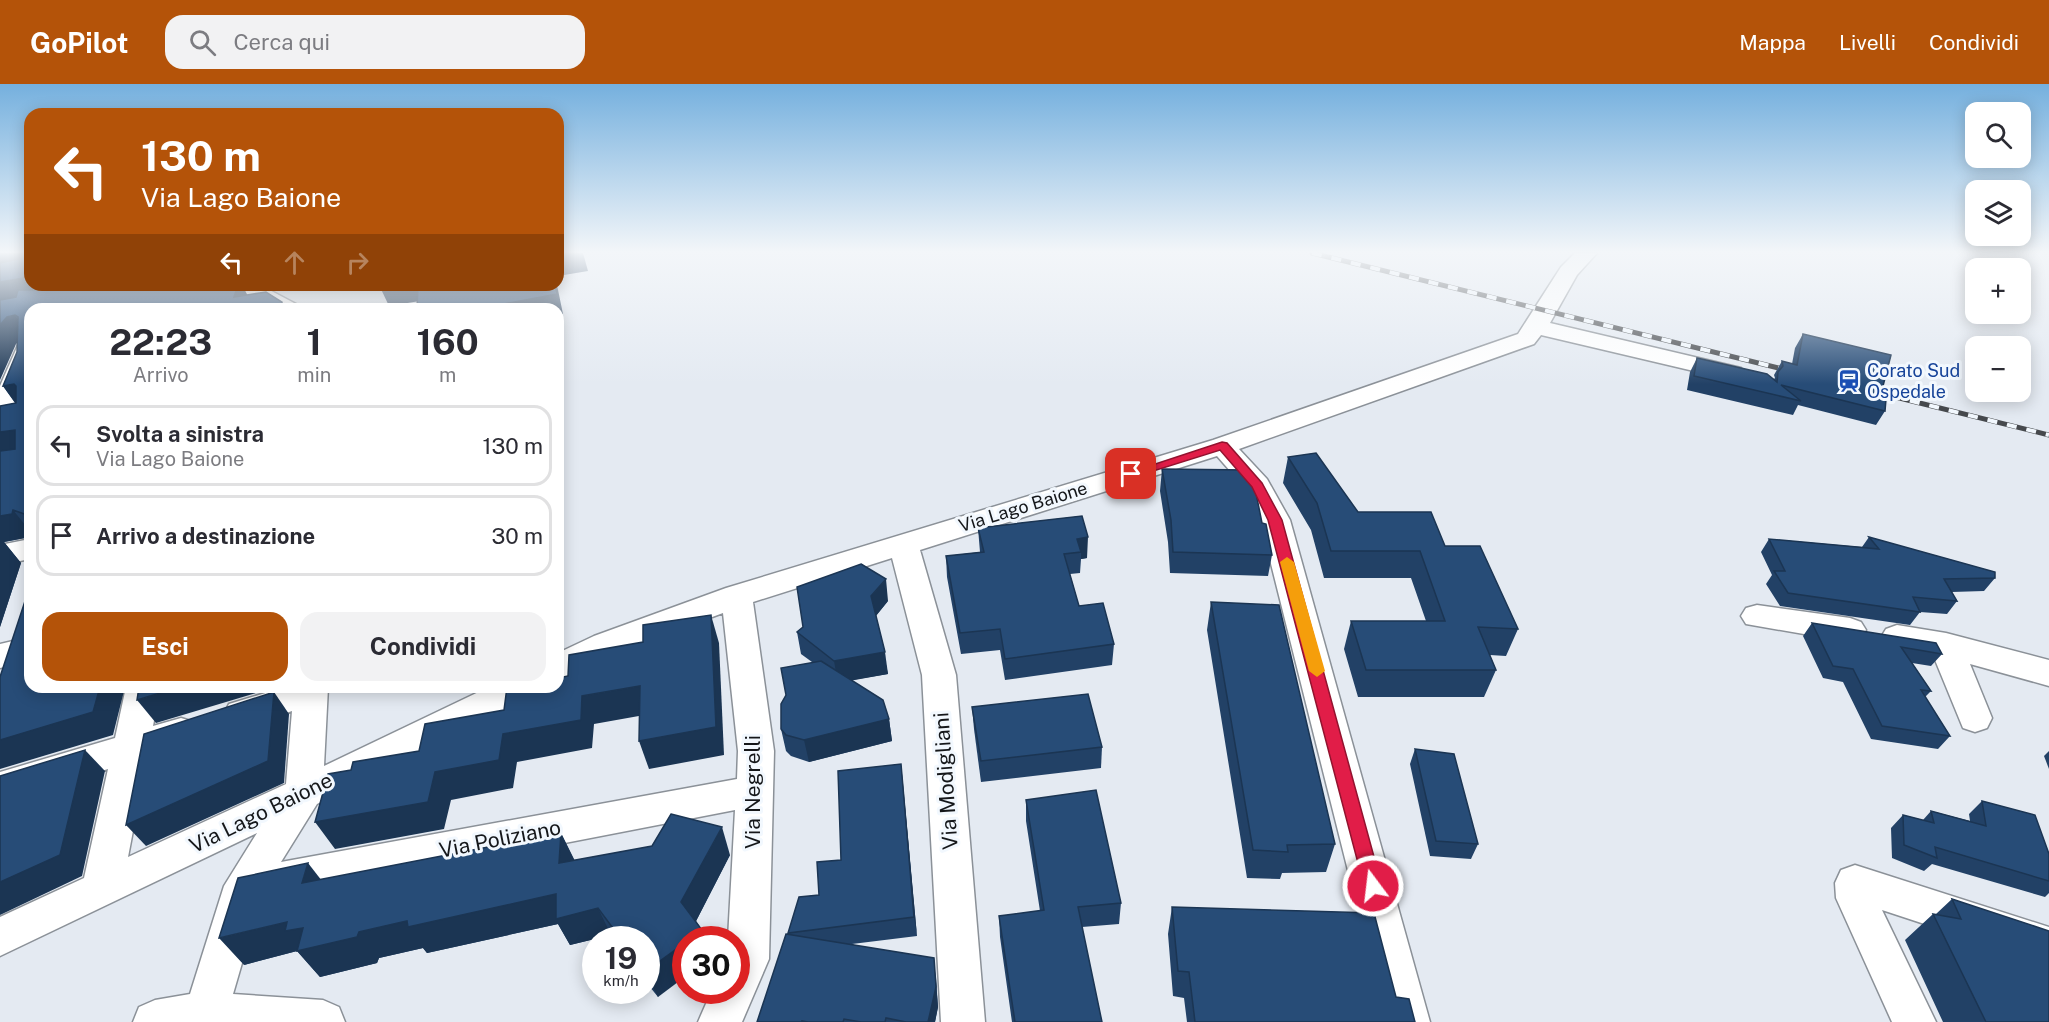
<!DOCTYPE html>
<html lang="it">
<head>
<meta charset="utf-8">
<style>
  :root { --surface:#fff; --page:#f2f2f3; --text:#2b2b33; --muted:#7c7c81; --line:#e1e1e2; --accent:#b45309 }
  body { margin:0; font-family:"Public Sans",sans-serif; background:var(--page); color:var(--text); height:100vh; display:flex; flex-direction:column; font-size:22px; white-space:nowrap }
  * { box-sizing:border-box; margin:0 }
  p { font-size:20px; color:var(--muted) }
  .icon { flex:none; width:33px; height:33px; fill:none; stroke:currentColor; stroke-width:2; stroke-linecap:round; stroke-linejoin:round }
  .map { position:relative; flex:1; overflow:hidden }
  .sheet { position:absolute; left:24px; top:219px; width:540px; height:390px; display:flex; flex-direction:column; background:var(--surface); border-radius:18px; box-shadow:0 3px 15px #0003 }
  .sheet>* { flex:none }
  .top-card { position:absolute; left:24px; top:24px; width:540px; height:183px; border-radius:18px; box-shadow:0 3px 15px #0003; background:#b45309; color:#fff; overflow:hidden }
  .tools { position:absolute; left:1965px; top:18px; display:grid; gap:12px }
  .tools a { display:grid; place-items:center; width:66px; height:66px; border-radius:12px; background:var(--surface); box-shadow:0 3px 15px #0003; font-size:30px }
  .speed { position:absolute; left:582px; top:842px; display:flex; gap:12px; font-size:30px; font-weight:700; text-align:center }
  .speed>* { display:grid; place-content:center; width:78px; height:78px; border-radius:50%; background:var(--surface); box-shadow:0 3px 15px #0003; line-height:1 }
  .speed small { font-size:15px; font-weight:400 }
  .speed .limit { border:9px solid #d22; background:#fff; color:#111 }
  .pin { position:absolute; display:grid; place-items:center; width:51px; height:51px; color:#fff; margin:-26px; border-radius:12px; box-shadow:0 3px 9px #0006 }
  .me { position:absolute; width:66px; margin:-33px; rotate:345deg; stroke-linejoin:round; filter:drop-shadow(0 0 4px #0008) }
  .turn { display:flex; align-items:center; gap:21px; height:126px; padding:0 18px; font-size:27px }
  .turn .icon { width:78px; height:78px; stroke-width:2.5 }
  .turn b { display:block; font-size:42px; line-height:51px }
  .lanes { display:flex; align-items:center; height:57px; padding:0 18px; background:#0003; justify-content:center; gap:30px; direction:ltr }
  .lanes .off { opacity:.35 }
  .eta { display:flex; justify-content:space-evenly; align-items:center; height:102px; text-align:center }
  .eta b { font-size:36px; font-weight:700; line-height:42px }
  .action { display:flex; gap:12px; margin-top:auto; padding:12px 18px }
  .action a { flex:1; height:69px; border-radius:18px; background:var(--accent); color:#fff; font-size:24px; font-weight:700; line-height:69px; text-align:center }
  .action a+a { background:var(--page); color:var(--text) }
  ul { padding:0; list-style:none }
  li { display:flex; align-items:center; gap:18px; height:81px; margin:0 12px 9px; padding:0 6px; border:3px solid var(--line); border-radius:18px }
  li div { flex:1 }
  li b { display:block; font-size:22px }
  li em { font-style:normal }
  header { display:flex; align-items:center; gap:36px; box-sizing:border-box; height:84px; padding:0 30px; background:var(--accent); color:#fff }
  header strong { font-size:28px }
  nav { display:flex; gap:33px; margin-inline-start:auto; font-size:21px }
  .search { width:420px; height:54px; background:var(--page); display:flex; align-items:center; gap:15px; box-sizing:border-box; padding:0 21px; border-radius:18px; color:var(--muted); font-size:22px }
  .map>svg:first-child { display:block }
  .lines { fill:none; stroke-linecap:round; stroke-linejoin:round }
  .street-casing { stroke:#8b9198; stroke-width:3 }
  .street { fill:#fff; fill-rule:evenodd }
  .rail-casing { stroke:#46494d; stroke-width:5 }
  .rail { stroke:#f2f8fe; stroke-width:4; stroke-dasharray:10; stroke-linecap:butt }
  .wall { fill:#224166 }
  .shaded-wall { fill:#1b3553 }
  .building { fill:#274c77; stroke:#1b3553; stroke-width:1.5 }
  .route { fill:#e11d48; stroke:#92132f; stroke-width:1.5 }
  .slow { fill:#f59e0b }
  .labels { text-anchor:middle; stroke-width:6; stroke-linejoin:round; paint-order:stroke }
  .transit-label { font-size:18px; fill:#164399; stroke:#f2f8fe; text-anchor:start }
  .street-label { font-size:18px; fill:#15171a; stroke:#f2f8fe }
  .near-street-label { font-size:21px; fill:#15171a; stroke:#f2f8fe }
</style>
</head>
<body>
<header>
<strong>GoPilot</strong>
<div class="search"><svg class="icon" aria-label="search" viewBox="0 0 24 24"><circle cx="10" cy="10" r="6"/><path d="M15 15l6 6"/></svg>Cerca qui</div>
<nav><a>Mappa</a><a>Livelli</a><a>Condividi</a></nav>
</header>
<div class="map">
<svg width="2049" height="938" viewBox="0 0 2049 938">
  <rect width="100%" height="100%" fill="#e4eaf2"/>
  <g class="lines">
    <g class="street-casing">
      <g id="street">
        <polygon points="1575,169 1597,169 1577,191 1550,239 1741,284 1744,289 1741,294 1732,296 1541,251 1534,260 1239,365 1267,395 1290,436 1430,938 1386,938 1260,436 1245,404 1217,372 920,466 956,591 985,938 941,938 922,591 892,474 753,518 774,667 769,875 742,938 698,938 712,906 736,906 736,855 728,855 735,726 275,815 262,810 233,910 323,916 339,923 345,938 133,938 139,923 155,916 190,910 224,802 257,749 0,872 0,833 84,794 108,685 0,718 0,688 115,654 126,603 160,603 153,642 181,634 194,638 199,648 194,658 147,673 128,773 286,700 292,627 241,644 229,640 224,630 229,620 285,603 328,603 324,682 489,603 537,603 532,612 317,720 281,778 737,695 738,667 723,529 618,568 558,596 558,569 594,552 726,504 1213,356 1518,250 1561,183"/>
        <polygon points="233,201 260,201 296,220 299,225 271,225 236,206"/>
        <polygon points="30,254 30,290 13,332 9,337 0,340 0,302 18,261 22,256"/>
        <polygon points="30,455 30,475 0,481 0,461"/>
        <polygon points="1757,521 1850,534 1861,538 1866,546 1861,554 1850,558 1746,540 1741,532 1746,524"/>
        <polygon points="1897,541 1946,549 2049,576 2049,602 1970,580 1992,634 1987,644 1975,648 1963,644 1933,571 1886,561 1881,553 1886,545"/>
        <polygon points="30,553 30,577 0,584 0,560"/>
        <polygon points="1855,781 2049,843 2049,881 1882,826 1936,938 1892,938 1836,814 1835,799 1841,786"/>
      </g>
    </g>
    <use href="#street" class="street"/>
    <g class="rail-casing">
      <g id="rail">
        <polyline points="1312,169 1795,288"/>
        <polyline points="1871,307 2049,351"/>
      </g>
    </g>
    <use href="#rail" class="rail"/>
  </g>
  <g class="wall">
    <polygon points="0,169 30,201 242,201 247,211 282,218 286,225 30,225 30,453 4,458 21,479 0,543 0,322 15,319 3,302 17,268 17,258 16,260"/>
    <polygon points="1803,250 1883,302 1885,327 1876,341 1798,321 1793,331 1687,306 1690,288 1697,274 1774,295 1775,294 1774,291 1782,277 1792,280 1795,264"/>
    <polygon points="1288,373 1358,428 1445,462 1518,545 1506,572 1490,571 1496,586 1484,613 1358,613 1344,565 1351,537 1426,537 1411,494 1324,494 1311,446 1283,399"/>
    <polygon points="1162,385 1262,439 1272,471 1268,492 1170,489 1168,458 1160,407"/>
    <polygon points="1082,432 1087,474 1081,475 1080,489 1070,490 1079,522 1114,560 1112,581 1005,596 1000,566 961,570 947,493 946,472 980,468 978,444"/>
    <polygon points="1869,453 1995,494 1984,507 1952,508 1957,517 1947,530 1920,528 1910,541 1780,522 1766,500 1772,491 1761,468 1769,455 1862,463"/>
    <polygon points="888,517 876,532 888,590 852,596 889,635 892,657 809,678 791,672 786,667 781,645 812,578 801,570 797,548"/>
    <polygon points="1211,518 1335,760 1326,788 1282,789 1280,795 1247,794 1207,546"/>
    <polygon points="1812,539 1942,570 1931,582 1912,579 1931,607 1925,613 1950,652 1938,665 1871,655 1843,598 1823,594 1803,552"/>
    <polygon points="972,623 1102,663 1101,684 981,698 974,645"/>
    <polygon points="1415,665 1478,760 1471,775 1430,772 1410,680"/>
    <polygon points="2049,667 2049,685 2044,672"/>
    <polygon points="901,680 917,852 852,860 936,894 938,923 935,938 757,938 788,849 819,811"/>
    <polygon points="1026,716 1121,819 1119,840 1082,843 1102,938 1012,938 1000,853 999,832 1040,827 1026,737"/>
    <polygon points="1982,717 2049,770 2049,809 2045,813 1932,780 1924,787 1892,774 1891,744 1903,731 1923,736 1931,727 1970,737 1969,730"/>
    <polygon points="561,749 574,776 730,771 696,837 702,846 706,855 686,855 658,913 646,898 646,855 614,855 611,851 570,861 558,840 427,869 423,864 379,874 377,879 320,893 297,867 244,881 321,796"/>
    <polygon points="1952,815 2049,938 1943,938 1905,856 1933,830 1936,830"/>
    <polygon points="1172,823 1396,913 1415,938 1187,938 1184,914 1173,912 1168,850"/>
  </g>
  <g class="shaded-wall">
    <polygon points="0,169 22,169 30,181 0,185"/>
    <polygon points="577,169 583,169 588,187 558,192 558,172"/>
    <polygon points="30,193 30,201 127,201 0,221 0,198"/>
    <polygon points="238,201 242,201 250,216 234,213"/>
    <polygon points="390,201 420,201 426,216 389,222 380,203"/>
    <polygon points="555,201 557,201 563,230 558,231 558,225 477,225"/>
    <polygon points="15,231 29,252 21,254 16,260 0,296 0,241 7,233"/>
    <polygon points="14,300 30,322 19,324 3,302"/>
    <polygon points="15,346 30,366 0,373 0,348"/>
    <polygon points="13,426 30,447 30,453 4,458 21,479 0,543 0,432"/>
    <polygon points="1088,453 1087,474 1081,475 1081,468 1077,455"/>
    <polygon points="886,495 888,517 874,534 871,512"/>
    <polygon points="711,531 719,559 724,671 649,685 639,657"/>
    <polygon points="885,568 888,590 838,599 834,577"/>
    <polygon points="640,602 650,630 594,640 592,664 517,678 513,704 451,716 444,745 335,765 315,738 435,688 503,650 582,612"/>
    <polygon points="100,603 125,603 113,651 0,685 0,656"/>
    <polygon points="180,603 276,603 156,639 137,616"/>
    <polygon points="274,608 289,630 284,699 146,762 126,741"/>
    <polygon points="889,635 892,657 809,678 804,656"/>
    <polygon points="85,666 105,687 82,792 0,831 0,798"/>
    <polygon points="901,680 903,699 917,852 914,833"/>
    <polygon points="722,743 730,771 692,845 681,818"/>
    <polygon points="561,749 575,777 559,779"/>
    <polygon points="308,779 329,806 302,799"/>
    <polygon points="556,810 598,824 611,851 570,861 558,840 427,869 423,864 379,874 377,879 320,893 297,867 244,881 219,854 287,838 303,844 359,848 407,837"/>
    <polygon points="702,846 706,855 690,855"/>
    <polygon points="686,858 686,892 658,913 646,889 646,887"/>
    <polygon points="934,874 938,923 935,938 928,938"/>
  </g>
  <g class="building">
    <polygon points="19,169 30,169 30,193 0,198 0,179 19,175"/>
    <polygon points="558,169 577,169 558,172"/>
    <polygon points="98,201 238,201 234,213 266,208 282,218 281,223 284,225 30,225 30,432 13,426 12,430 0,432 0,367 15,365 15,346 0,348 0,322 16,319 16,302 14,300 3,302 17,268 18,233 15,231 7,233 0,241 0,216 16,213 18,206 61,206"/>
    <polygon points="418,201 555,201 557,210 477,225 417,225"/>
    <polygon points="1803,250 1891,271 1883,302 1887,303 1885,327 1781,301 1801,317 1694,292 1697,274 1767,290 1777,298 1778,288 1783,282 1782,277 1797,281"/>
    <polygon points="1316,369 1358,428 1431,428 1445,462 1480,462 1518,545 1478,543 1496,586 1366,586 1351,537 1445,537 1420,467 1331,467 1317,419 1288,373"/>
    <polygon points="1162,385 1248,386 1254,399 1262,439 1266,440 1272,471 1173,468 1171,436"/>
    <polygon points="1082,432 1088,453 1077,455 1081,468 1064,470 1079,522 1103,519 1114,560 1005,575 1000,545 960,549 946,472 984,468 978,444"/>
    <polygon points="1869,453 1995,488 1995,494 1944,495 1957,517 1913,513 1920,528 1788,509 1774,487 1785,487 1769,455 1879,465"/>
    <polygon points="861,480 886,495 871,512 885,568 834,577 797,548 803,543 797,503"/>
    <polygon points="30,502 30,603 100,603 93,628 0,656 0,593"/>
    <polygon points="1211,518 1279,521 1335,760 1287,761 1288,768 1253,766"/>
    <polygon points="711,531 716,643 639,657 640,602 582,612 581,636 503,650 499,676 435,688 428,718 315,738 328,690 351,686 353,678 419,667 425,640 504,626 507,603 558,603 558,594 568,592 569,571 643,558 643,541"/>
    <polygon points="1812,539 1936,559 1942,570 1901,563 1931,607 1921,606 1950,652 1882,642 1853,585 1833,582"/>
    <polygon points="821,577 883,616 889,635 804,656 786,651 781,645 781,620 786,611 781,584"/>
    <polygon points="139,603 180,603 137,616"/>
    <polygon points="274,608 268,677 126,741 144,650"/>
    <polygon points="1088,610 1102,663 981,677 972,623"/>
    <polygon points="1415,665 1454,670 1478,760 1436,757"/>
    <polygon points="85,666 60,771 0,798 0,692"/>
    <polygon points="901,680 914,833 788,849 799,813 819,811 817,778 841,776 838,687"/>
    <polygon points="1096,706 1121,819 1078,823 1102,938 1015,938 999,832 1044,826 1026,716"/>
    <polygon points="1982,717 2035,731 2049,770 2049,797 1935,763 1937,774 1904,761 1903,731 1934,739 1931,727 1986,742"/>
    <polygon points="671,730 722,743 681,818 702,846 690,855 686,855 686,858 646,887 646,855 621,855 598,824 556,835 556,810 408,843 407,837 359,848 357,853 297,867 303,844 285,847 287,838 219,854 238,794 308,779 302,799 561,749 559,779 652,762"/>
    <polygon points="1952,815 2049,847 2049,938 1986,938 1933,830 1961,835"/>
    <polygon points="1172,823 1374,829 1396,913 1409,915 1415,938 1195,938 1189,888 1178,887"/>
    <polygon points="786,850 934,874 936,903 928,938 906,938 886,934 885,938 861,938 844,935 843,938 808,938 802,937 802,938 757,938"/>
  </g>
  <linearGradient id="sky" x2="0" y2="1"><stop stop-color="#75b0de"/><stop offset="0.56" stop-color="#f3f6f9"/><stop offset="1" stop-color="#f3f6f9" stop-opacity="0"/></linearGradient>
  <rect width="2049" height="300" fill="url(#sky)"/>
  <polygon class="route" points="1222,358 1227,359 1262,399 1282,436 1382,802 1380,808 1373,811 1367,808 1364,802 1268,436 1252,403 1220,366 1131,394 1125,390"/>
  <polygon class="slow" points="1287,473 1294,478 1325,587 1317,593 1309,587 1280,478"/>
  <defs>
    <g id="station-bare" transform="scale(1.8)"><path d="M-3-6H3Q5-6 5-4V2Q5 4 3 4L4.5 6H3L1.5 4h-3L-3 6H-4.5L-3 4Q-5 4-5 2V-4Q-5-6-3-6ZM-3.5-4v3h7v-3ZM-3.5 1v1.5H-2V1ZM2 1v1.5H3.5V1Z" fill="#1a4fb4" stroke="#f2f8fe" stroke-width="2.5" paint-order="stroke"/></g>
  </defs>
  <g fill-rule="evenodd">
    <use href="#station-bare" x="1849" y="297"/>
  </g>
  <g class="labels">
    <g class="transit-label">
      <text x="1867" y="293">Corato Sud<tspan x="1867" dy="21">Ospedale</tspan></text>
    </g>
    <g class="street-label">
      <text transform="translate(1023 423) rotate(-17)" y="6">Via Lago Baione</text>
    </g>
    <g class="near-street-label">
      <text transform="translate(946 697) rotate(-94)" y="7">Via Modigliani</text>
      <text transform="translate(753 708) rotate(-90)" y="7">Via Negrelli</text>
      <text transform="translate(261 729) rotate(-26)" y="7">Via Lago Baione</text>
      <text transform="translate(500 755) rotate(-11)" y="7">Via Poliziano</text>
    </g>
  </g>
</svg>
<div class="tools">
<a><svg class="icon" aria-label="search" viewBox="0 0 24 24"><circle cx="10" cy="10" r="6"/><path d="M15 15l6 6"/></svg></a>
<a><svg class="icon" aria-label="layers" viewBox="0 0 24 24"><path d="M12 4l9 5-9 5-9-5zM3 14l9 5 9-5"/></svg></a>
<a>+</a>
<a>−</a>
</div>
<div class="speed"><div>19<small>km/h</small></div><div class="limit">30</div></div>
<div class="pin" style="left:1131px;top:390px;background:#d93025"><svg class="icon" aria-label="arrive" viewBox="0 0 24 24"><path d="M6 21V4h12l-3 4 3 4H6"/></svg></div>
<svg class="me" style="left:1373px;top:802px" viewBox="-20 -20 40 40"><circle r="17" fill="#e11d48" stroke="#fff" stroke-width="3"/><path d="M0-11L8 9 0 5-8 9z" fill="#fff"/></svg>
<div class="top-card">
<div class="turn"><svg class="icon" aria-label="left" viewBox="0 0 24 24"><path d="M17 20v-9H6M10 6l-5 5 5 5"/></svg><div><b>130 m</b>Via Lago Baione</div></div>
<div class="lanes"><svg class="icon" aria-label="left" viewBox="0 0 24 24"><path d="M17 20v-9H6M10 6l-5 5 5 5"/></svg><svg class="icon off" aria-label="ahead" viewBox="0 0 24 24"><path d="M12 20V5M6 11l6-6 6 6"/></svg><svg class="icon off" aria-label="right" viewBox="0 0 24 24"><path d="M7 20v-9h11M14 6l5 5-5 5"/></svg></div>
</div>
<section class="sheet">
<div class="eta">
<div><b>22:23</b><p>Arrivo</p></div>
<div><b>1</b><p>min</p></div>
<div><b>160</b><p>m</p></div>
</div>
<ul>
<li><svg class="icon" aria-label="left" viewBox="0 0 24 24"><path d="M17 20v-9H6M10 6l-5 5 5 5"/></svg><div><b>Svolta a sinistra</b><p>Via Lago Baione</p></div><em>130 m</em></li>
<li><svg class="icon" aria-label="arrive" viewBox="0 0 24 24"><path d="M6 21V4h12l-3 4 3 4H6"/></svg><div><b>Arrivo a destinazione</b></div><em>30 m</em></li>
</ul>
<div class="action"><a>Esci</a><a>Condividi</a></div>
</section>
</div>
</body>
</html>
